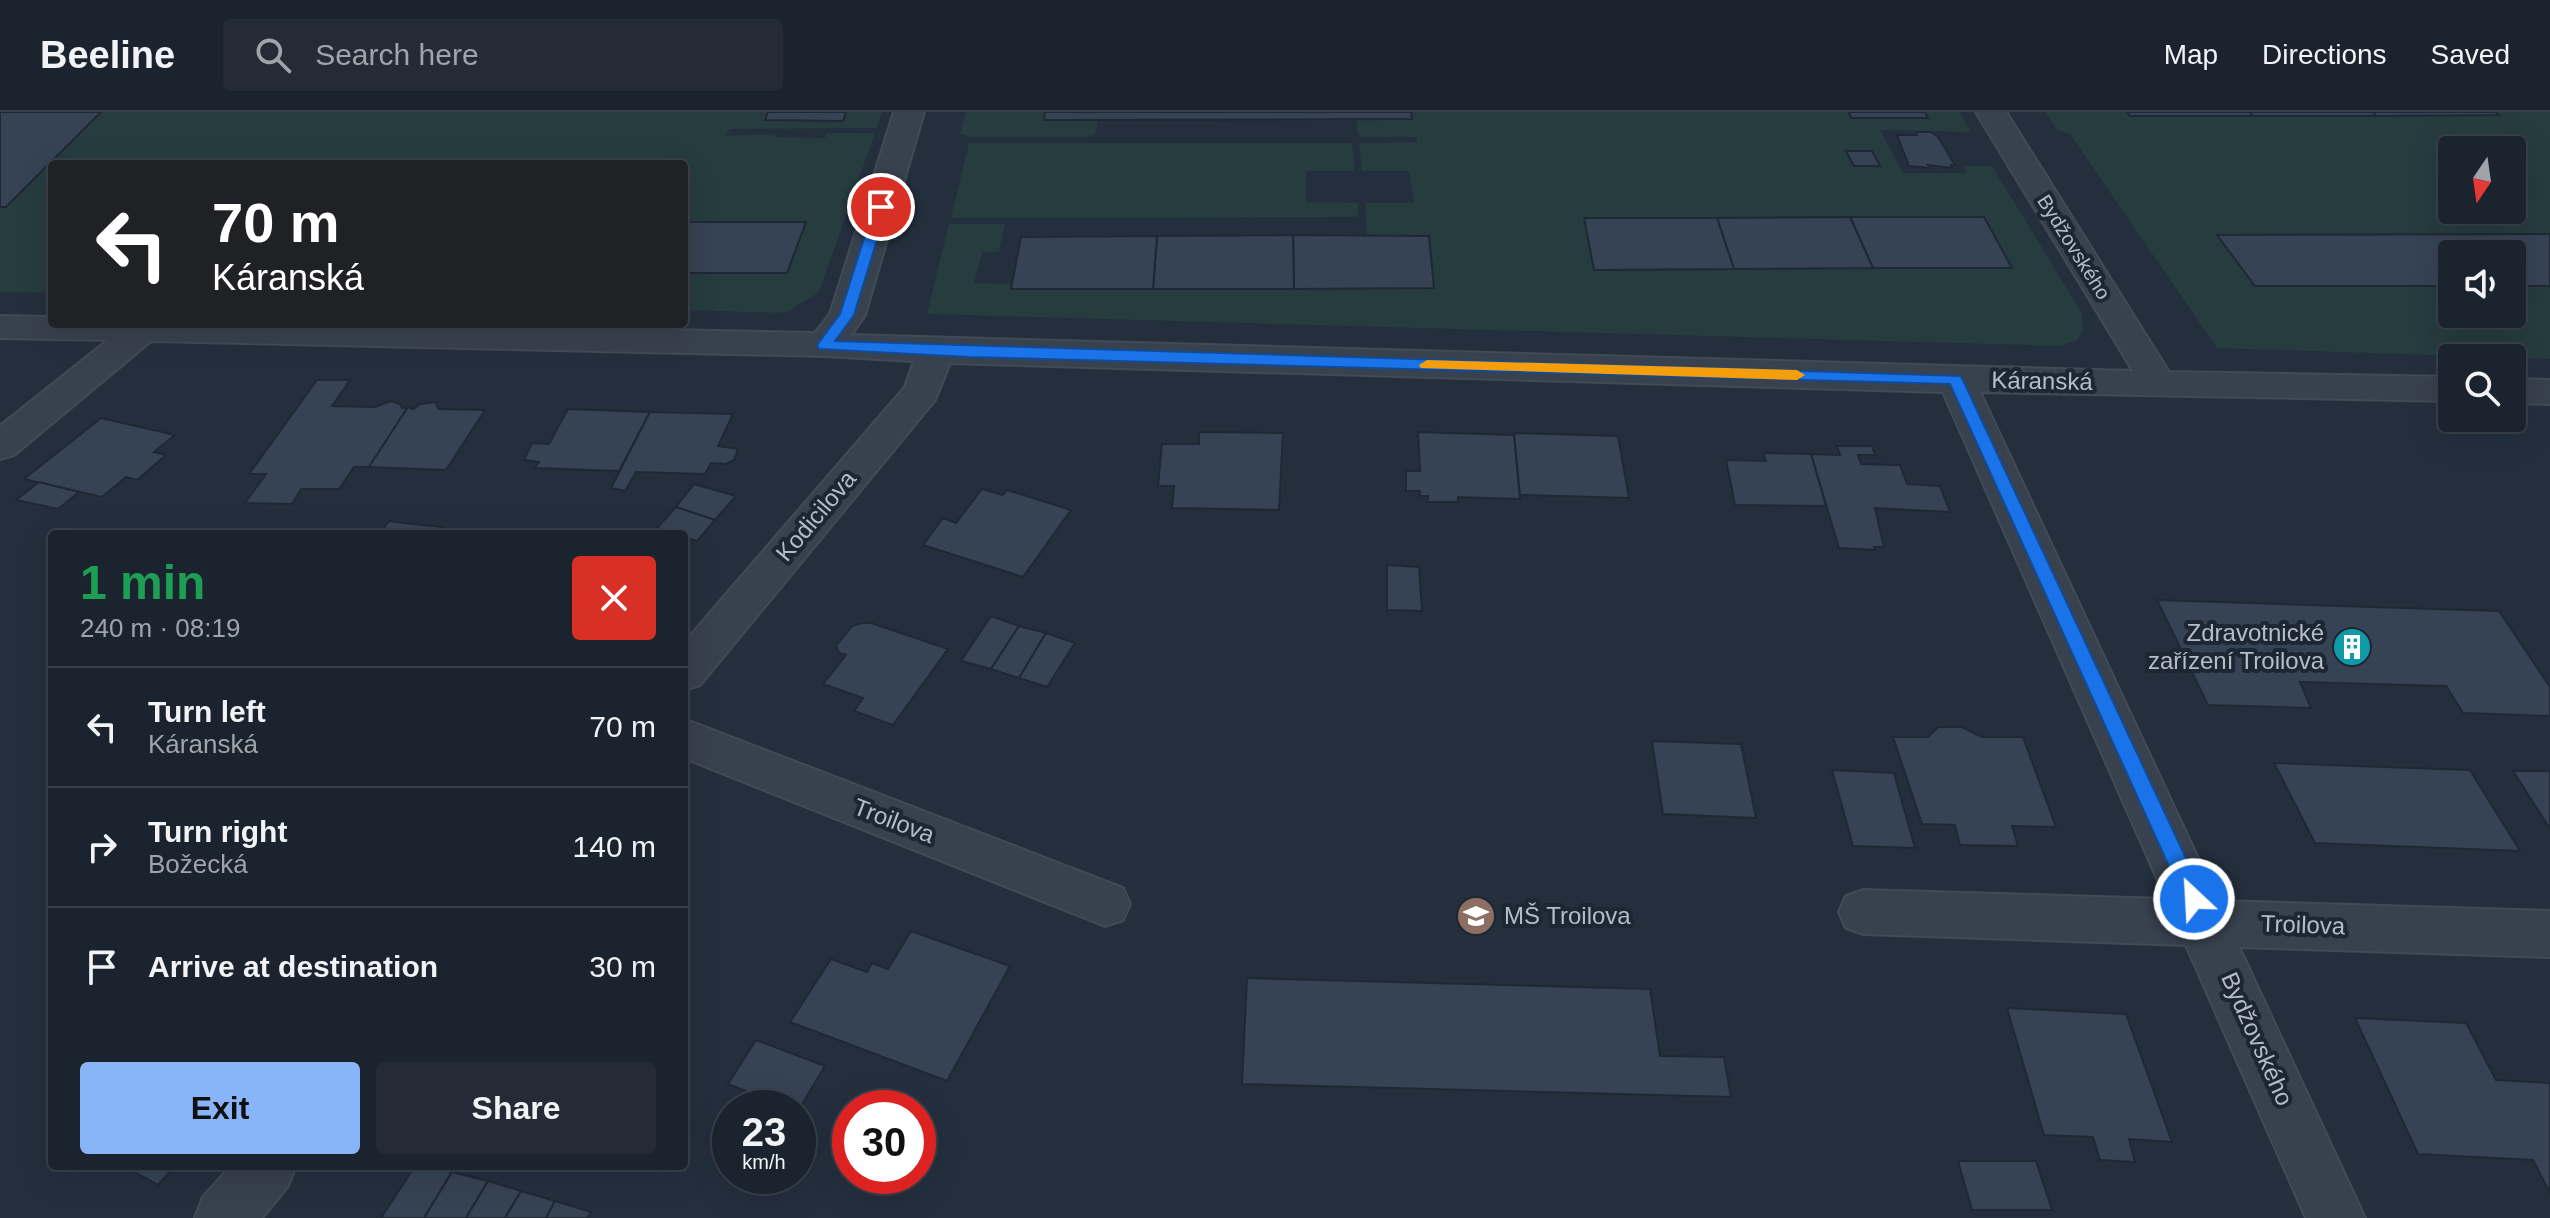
<!DOCTYPE html>
<html lang="en">
<head>
<meta charset="utf-8">
<style>
  :root { --surface:#1b232e; --page:#242b36; --text:#f1f3f6; --muted:#a0a4aa; --line:#39404a; --accent:#8ab4f8 }
  body { margin:0; font-family:Arial,sans-serif; background:var(--page); color:var(--text); height:100vh; display:flex; flex-direction:column; font-size:30px; white-space:nowrap }
  * { box-sizing:border-box; margin:0 }
  p { font-size:26px; color:var(--muted) }
  .icon { flex:none; width:44px; height:44px; fill:none; stroke:currentColor; stroke-width:2; stroke-linecap:round; stroke-linejoin:round }
  .map { position:relative; flex:1; overflow:hidden }
  .panel { position:absolute; left:48px; top:418px; width:640px; height:640px; display:flex; flex-direction:column; background:var(--surface); border-radius:8px; box-shadow:0 8px 32px #0002,0 0 0 2px var(--line) }
  .panel>* { flex:none }
  .banner { position:absolute; left:48px; top:48px; width:640px; height:168px; border-radius:8px; box-shadow:0 8px 32px #0002,0 0 0 2px var(--line); background:#202124; color:#fff; overflow:hidden }
  .needle { width:52px; rotate:193deg }
  .controls { position:absolute; left:2438px; top:24px; display:grid; gap:16px }
  .controls a { display:grid; place-items:center; width:88px; height:88px; border-radius:8px; background:var(--surface); box-shadow:0 8px 32px #0002,0 0 0 2px var(--line); font-size:40px }
  .speed { position:absolute; left:712px; top:978px; display:flex; gap:16px; font-size:40px; font-weight:700; text-align:center }
  .speed>* { display:grid; place-content:center; width:104px; height:104px; border-radius:50%; background:var(--surface); box-shadow:0 8px 32px #0002,0 0 0 2px var(--line); line-height:1 }
  .speed small { font-size:20px; font-weight:400 }
  .speed .limit { border:12px solid #d22; background:#fff; color:#111 }
  .pin { position:absolute; display:grid; place-items:center; width:68px; height:68px; color:#fff; margin:-34px; border:4px solid #fff; border-radius:50%; box-shadow:0 2px 8px #0007 }
  .me { position:absolute; width:88px; margin:-44px; rotate:335deg; stroke-linejoin:round; filter:drop-shadow(0 0 6px #0008) }
  .turn { display:flex; align-items:center; gap:28px; height:168px; padding:0 32px; font-size:36px }
  .turn .icon { width:104px; height:104px; stroke-width:2.5 }
  .turn b { display:block; font-size:56px; line-height:68px }
  .round { display:grid; place-items:center; flex:none; width:84px; height:84px; border-radius:8px; background:var(--page) }
  .head { display:flex; align-items:center; justify-content:space-between; height:136px; padding:0 32px }
  h1 { font-size:48px; font-weight:800; line-height:60px; color:#1e9e55 }
  .button { display:flex; gap:16px; margin-top:auto; padding:16px 32px }
  .button a { flex:1; height:92px; border-radius:8px; background:var(--accent); color:#111; font-size:32px; font-weight:800; line-height:92px; text-align:center }
  .button a+a { background:var(--page); color:var(--text) }
  ul { padding:0; list-style:none }
  li { display:flex; align-items:center; gap:24px; height:120px; padding:0 32px; border-top:2px solid var(--line) }
  li div { flex:1 }
  li b { display:block; font-size:30px }
  li em { font-style:normal }
  header { display:flex; align-items:center; gap:48px; box-sizing:border-box; height:112px; padding:0 40px; background:var(--surface); border-bottom:2px solid var(--line) }
  header strong { font-size:38px }
  nav { display:flex; gap:44px; margin-inline-start:auto; font-size:28px }
  .search { width:560px; height:72px; background:var(--page); display:flex; align-items:center; gap:20px; box-sizing:border-box; padding:0 28px; border-radius:8px; color:var(--muted); font-size:30px }
  .map>svg:first-child { display:block }
  .green { fill:#263c3f; fill-rule:evenodd }
  .building { fill:#364354; stroke:#1f2835; stroke-width:2 }
  .lines { fill:none; stroke-linecap:round; stroke-linejoin:round }
  .minor-casing { stroke:#414a57; stroke-width:4 }
  .minor { fill:#38414e; fill-rule:evenodd }
  .route { fill:#1a73e8; stroke:#114b97; stroke-width:2 }
  .slow { fill:#f59e0b }
  .labels { text-anchor:middle; stroke-width:8; stroke-linejoin:round; paint-order:stroke }
  .far-street-label { font-size:20px; fill:#b4bcc9; stroke:#1d2633 }
  .street-label { font-size:24px; fill:#b4bcc9; stroke:#1d2633 }
  .poi-label { font-size:24px; fill:#b4bcc9; stroke:#1d2633; text-anchor:end }
</style>
</head>
<body>
<header>
<strong>Beeline</strong>
<div class="search"><svg class="icon" aria-label="search" viewBox="0 0 24 24"><circle cx="10" cy="10" r="6"/><path d="M15 15l6 6"/></svg>Search here</div>
<nav><a>Map</a><a>Directions</a><a>Saved</a></nav>
</header>
<div class="map">
<svg width="2550" height="1106" viewBox="0 0 2550 1106">
  <rect width="100%" height="100%" fill="#242f3e"/>
  <g class="green">
    <polygon points="101,0 768,0 766,8 843,9 846,0 882,0 877,16 730,17 726,24 775,22 774,25 825,26 827,21 875,21 819,180 785,201 684,198 684,161 787,161 806,111 684,110 684,52 52,52 52,181 0,180 0,95 6,95"/>
    <polygon points="966,0 1045,0 1044,8 1098,8 1095,22 1087,25 970,25 960,22"/>
    <path d="M1411 0H1849L1852 6H1927L1925 0H1959L1971 20 1880 18 1903 61H1966L1964 54H1992L2082 201 2083 216 2078 228 2060 234 927 202 949 112H1005L999 140H982L974 171 1012 172V177L1434 176 1429 124H1367L1365 91H1414L1409 59H1362L1359 31 1417 30V25H1362L1358 22 1356 7H1411ZM1585 106H1717L2011 156 1595 158Z"/>
    <path d="M2045 0H2127L2130 4 2497 3 2495 0H2550V122L2217 123 2255 174H2452V202H2512V174H2550V247L2217 236 2070 22 2057 18ZM2452 38H2512V98H2452Z"/>
    <polygon points="969,31 1352,31 1355,59 1306,59 1306,90 1358,91 1358,105 951,106"/>
  </g>
  <g class="building">
    <polygon points="0,0 101,0 6,95 0,95"/>
    <polygon points="768,0 846,0 843,9 765,8"/>
    <polygon points="1045,0 1411,0 1412,7 1044,8"/>
    <polygon points="1849,0 1925,0 1928,6 1851,6"/>
    <polygon points="2127,0 2250,0 2253,4 2130,4"/>
    <polygon points="2250,0 2373,0 2376,4 2253,4"/>
    <polygon points="2373,0 2495,0 2499,3 2376,4"/>
    <polygon points="1916,20 1931,20 1938,25 1955,53 1951,53 1952,56 1928,53 1930,56 1909,54 1897,23 1917,23"/>
    <polygon points="1846,39 1872,39 1880,54 1854,54"/>
    <polygon points="1850,105 1984,105 2012,156 1873,156"/>
    <polygon points="1850,105 1873,156 1734,157 1717,106"/>
    <polygon points="1584,106 1717,106 1734,157 1594,158"/>
    <polygon points="684,110 806,110 787,161 684,161"/>
    <polygon points="2550,122 2550,174 2512,174 2512,142 2452,142 2452,174 2255,174 2217,123"/>
    <polygon points="1293,123 1429,124 1434,176 1294,177"/>
    <polygon points="1293,123 1294,177 1153,177 1157,124"/>
    <polygon points="1157,124 1153,177 1011,177 1021,125"/>
    <polygon points="317,268 350,268 332,294 375,295 391,289 400,292 402,296 408,295 369,355 354,355 339,377 301,377 292,392 245,391 266,362 249,362"/>
    <polygon points="435,290 439,297 485,298 446,358 369,355 408,295 413,297 420,292"/>
    <polygon points="568,297 650,300 619,359 534,356 539,350 524,348 532,331 549,332"/>
    <polygon points="650,300 733,302 718,334 738,337 734,348 726,352 711,351 705,362 636,360 625,379 611,376"/>
    <polygon points="101,306 175,323 154,340 166,343 137,368 126,365 102,385 24,367"/>
    <polygon points="1199,320 1283,321 1279,398 1172,396 1174,374 1158,374 1162,332 1199,332"/>
    <polygon points="1418,320 1514,323 1520,387 1458,385 1458,390 1427,390 1428,384 1420,384 1420,379 1406,379 1406,359 1420,359"/>
    <polygon points="1514,321 1618,324 1629,386 1520,383"/>
    <polygon points="1837,334 1872,334 1875,343 1858,343 1861,352 1900,353 1907,372 1940,374 1950,400 1875,396 1884,435 1874,435 1875,438 1839,436 1811,342 1840,343"/>
    <polygon points="1763,341 1811,342 1826,394 1735,393 1726,348 1766,349"/>
    <polygon points="39,370 79,380 58,397 16,388"/>
    <polygon points="694,372 736,384 715,408 676,395"/>
    <polygon points="982,377 1003,383 1007,378 1071,398 1023,465 923,433 943,406 956,411"/>
    <polygon points="676,395 715,408 697,429 684,425 684,422 656,417"/>
    <polygon points="389,409 412,412 442,415 437,422 379,422"/>
    <polygon points="1387,453 1419,455 1422,499 1387,498"/>
    <polygon points="2157,488 2499,499 2550,575 2550,604 2463,601 2446,574 2300,570 2311,596 2208,593"/>
    <polygon points="991,504 1019,514 991,557 961,549"/>
    <polygon points="862,511 871,511 948,537 893,613 854,599 863,586 823,572 846,543 839,541 836,534 852,514"/>
    <polygon points="1019,514 1046,521 1019,566 991,557"/>
    <polygon points="1046,521 1075,531 1047,575 1019,566"/>
    <polygon points="1938,615 1962,615 1982,625 2023,625 2056,715 2012,714 2018,734 1960,733 1955,713 1922,712 1893,625 1928,625"/>
    <polygon points="1652,629 1741,632 1756,706 1663,702"/>
    <polygon points="2274,651 2470,658 2520,739 2315,731"/>
    <polygon points="1832,658 1894,661 1915,736 1853,734"/>
    <polygon points="2513,659 2550,659 2550,717"/>
    <polygon points="911,819 1010,854 947,969 790,910 831,847 867,860 872,851 888,857"/>
    <polygon points="1247,866 1650,877 1660,944 1724,945 1731,985 1242,972"/>
    <polygon points="2007,896 2126,902 2172,1030 2129,1027 2135,1050 2100,1048 2093,1025 2044,1023"/>
    <polygon points="2355,906 2466,911 2496,968 2550,971 2550,1081 2533,1048 2418,1042"/>
    <polygon points="756,928 825,954 798,999 798,996 789,996 728,972"/>
    <polygon points="1958,1049 2036,1049 2052,1098 1972,1098"/>
    <polygon points="124,1054 175,1054 158,1073"/>
    <polygon points="415,1054 452,1060 424,1106 381,1106"/>
    <polygon points="452,1060 488,1069 466,1106 424,1106"/>
    <polygon points="488,1069 521,1079 505,1106 466,1106"/>
    <polygon points="521,1079 555,1089 546,1106 505,1106"/>
    <polygon points="555,1089 591,1100 587,1106 546,1106"/>
  </g>
  <g class="lines">
    <g class="minor-casing">
      <g id="minor">
        <polygon points="894,0 924,0 865,203 851,223 2133,259 1976,0 2006,0 2169,260 2452,265 2452,289 1980,280 2218,789 2550,799 2550,845 2239,835 2365,1106 2306,1106 2186,833 1864,822 1846,816 1839,800 1846,784 1864,778 2166,787 1943,280 950,251 935,288 700,573 684,578 684,531 905,275 914,249 825,244 151,229 14,343 0,347 0,314 108,228 0,226 0,204 52,205 52,212 374,212 815,221 830,202"/>
        <polygon points="2512,267 2550,268 2550,292 2512,291"/>
        <polygon points="684,607 1123,776 1130,792 1123,808 1105,814 684,646"/>
        <polygon points="231,1054 296,1054 288,1074 262,1106 195,1106 203,1085"/>
      </g>
    </g>
    <use href="#minor" class="minor"/>
  </g>
  <polygon class="route" points="881,91 887,95 854,203 835,229 1961,264 2205,787 2202,794 2194,797 2187,794 1950,272 968,245 819,237 817,233 840,202 874,95"/>
  <polygon class="slow" points="1427,248 1797,258 1805,263 1797,268 1421,256 1419,253"/>
  <defs>
    <g id="building-disc" transform="scale(2)"><circle r="9.5" fill="#0f9aa8" stroke="#1d2633"/><path d="M-4-6H4V6H1V3H-1V6H-4ZM-2.5-4.3h1.7v1.8h-1.7ZM.8-4.3h1.7v1.8H.8ZM-2.5-1h1.7V.8h-1.7ZM.8-1h1.7V.8H.8Z" fill="#fff"/></g>
    <g id="school-disc" transform="scale(2)"><circle r="9.5" fill="#8d6e63" stroke="#1d2633"/><path d="M0-5L7-2L0 1L-7-2ZM-4 1L0 2.5L4 1V4Q0 6-4 4Z" fill="#fff"/></g>
  </defs>
  <g fill-rule="evenodd">
    <use href="#building-disc" x="2352" y="535"/>
    <use href="#school-disc" x="1476" y="804"/>
  </g>
  <g class="labels">
    <g class="far-street-label">
      <text transform="translate(2074 135) rotate(58)" y="7">Bydžovského</text>
    </g>
    <g class="street-label">
      <text transform="translate(2042 269) rotate(1)" y="8">Káranská</text>
      <text transform="translate(816 404) rotate(-50)" y="8">Kodicilova</text>
      <text transform="translate(894 709) rotate(21)" y="8">Troilova</text>
      <text transform="translate(2303 813) rotate(2)" y="8">Troilova</text>
      <text transform="translate(2257 927) rotate(66)" y="8">Bydžovského</text>
    </g>
    <g class="poi-label">
      <text x="2324" y="529">Zdravotnické<tspan x="2324" dy="28">zařízení Troilova</tspan></text>
      <text x="1504" y="812" text-anchor="start">MŠ Troilova</text>
    </g>
  </g>
</svg>
<div class="controls">
<a><svg class="needle" viewBox="-14 -14 28 28"><path d="M0-13l5 13h-10z" fill="#e53935"/><path d="M0 13l5-13h-10z" fill="#a0a4aa"/></svg></a>
<a><svg class="icon" aria-label="sound" viewBox="0 0 24 24"><path d="M4 9h4l5-4v14l-5-4H4zM17 9q2 3 0 6"/></svg></a>
<a><svg class="icon" aria-label="search" viewBox="0 0 24 24"><circle cx="10" cy="10" r="6"/><path d="M15 15l6 6"/></svg></a>
</div>
<div class="speed"><div>23<small>km/h</small></div><div class="limit">30</div></div>
<div class="pin" style="left:881px;top:95px;background:#d93025"><svg class="icon" aria-label="arrive" viewBox="0 0 24 24"><path d="M6 21V4h12l-3 4 3 4H6"/></svg></div>
<svg class="me" style="left:2194px;top:787px" viewBox="-20 -20 40 40"><circle r="17" fill="#1a73e8" stroke="#fff" stroke-width="3"/><path d="M0-11L8 9 0 5-8 9z" fill="#fff"/></svg>
<div class="banner">
<div class="turn"><svg class="icon" aria-label="left" viewBox="0 0 24 24"><path d="M17 20v-9H6M10 6l-5 5 5 5"/></svg><div><b>70 m</b>Káranská</div></div>
</div>
<section class="panel">
<div class="head"><div><h1>1 min</h1><p>240 m · 08:19</p></div><a class="round" style="background:#d93025;color:#fff"><svg class="icon" aria-label="close" viewBox="0 0 24 24"><path d="M6 6l12 12M18 6L6 18"/></svg></a></div>
<ul>
<li><svg class="icon" aria-label="left" viewBox="0 0 24 24"><path d="M17 20v-9H6M10 6l-5 5 5 5"/></svg><div><b>Turn left</b><p>Káranská</p></div><em>70 m</em></li>
<li><svg class="icon" aria-label="right" viewBox="0 0 24 24"><path d="M7 20v-9h11M14 6l5 5-5 5"/></svg><div><b>Turn right</b><p>Božecká</p></div><em>140 m</em></li>
<li><svg class="icon" aria-label="arrive" viewBox="0 0 24 24"><path d="M6 21V4h12l-3 4 3 4H6"/></svg><div><b>Arrive at destination</b></div><em>30 m</em></li>
</ul>
<div class="button"><a>Exit</a><a>Share</a></div>
</section>
</div>
</body>
</html>
